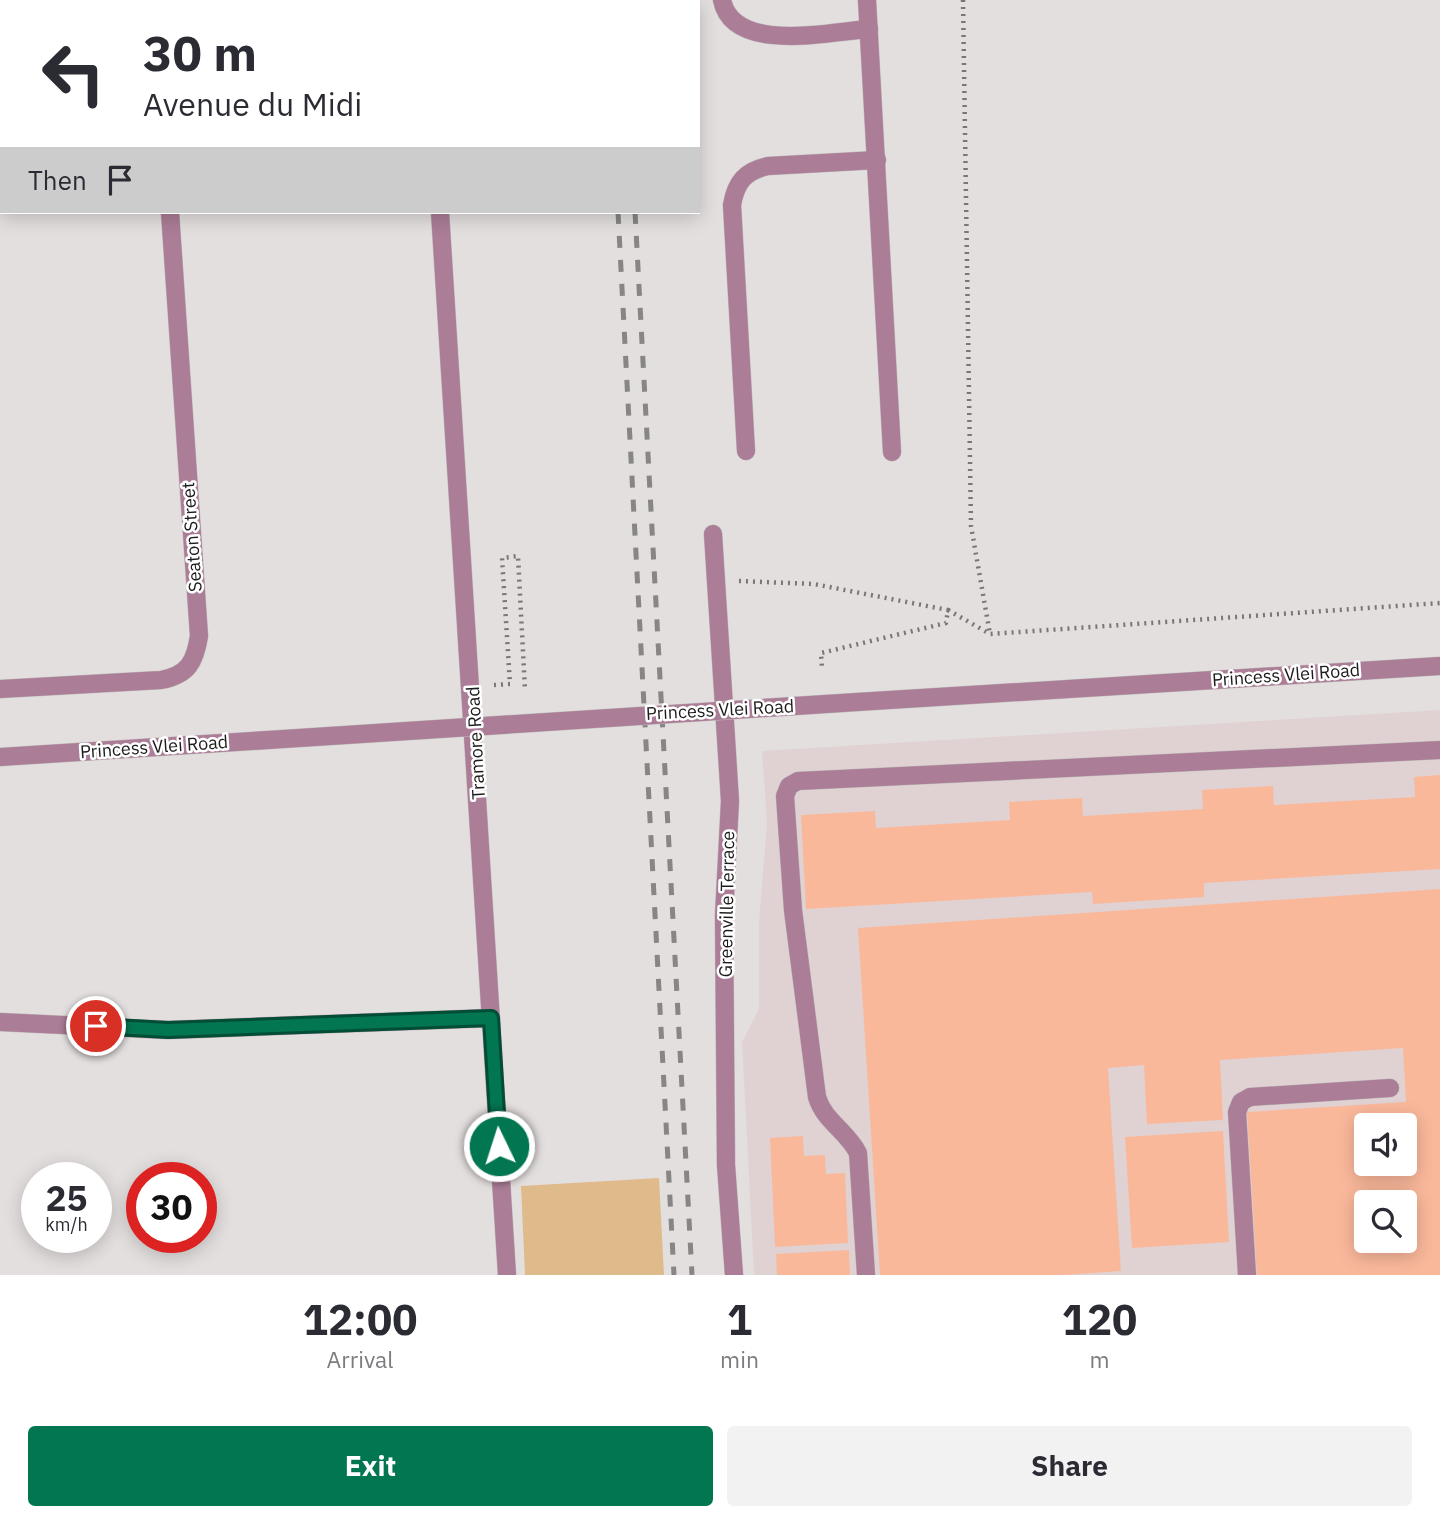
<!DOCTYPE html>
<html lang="en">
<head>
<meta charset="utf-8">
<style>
  :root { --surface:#fff; --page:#f2f2f3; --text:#2b2b33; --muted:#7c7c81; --accent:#027651 }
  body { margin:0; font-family:"IBM Plex Sans",sans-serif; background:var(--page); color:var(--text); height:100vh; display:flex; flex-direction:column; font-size:26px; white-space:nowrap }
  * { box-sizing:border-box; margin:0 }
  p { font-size:23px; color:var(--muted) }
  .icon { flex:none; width:38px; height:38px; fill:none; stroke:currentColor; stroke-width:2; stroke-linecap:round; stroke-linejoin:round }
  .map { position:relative; height:1275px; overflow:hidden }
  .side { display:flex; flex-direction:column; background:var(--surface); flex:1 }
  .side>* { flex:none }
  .top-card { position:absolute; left:0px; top:0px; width:700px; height:214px; box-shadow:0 4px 18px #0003; background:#fff; color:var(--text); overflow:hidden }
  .controls { position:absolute; left:1354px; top:1113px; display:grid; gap:14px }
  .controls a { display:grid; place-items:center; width:63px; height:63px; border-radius:7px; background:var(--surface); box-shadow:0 4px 18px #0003; font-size:35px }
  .speed { position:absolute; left:21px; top:1162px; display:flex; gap:14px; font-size:35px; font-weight:700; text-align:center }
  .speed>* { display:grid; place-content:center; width:91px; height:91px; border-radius:50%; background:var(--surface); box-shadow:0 4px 18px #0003; line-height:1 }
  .speed small { font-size:18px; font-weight:400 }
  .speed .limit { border:10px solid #d22; background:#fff; color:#111 }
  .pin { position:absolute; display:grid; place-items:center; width:60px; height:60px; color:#fff; margin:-30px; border:4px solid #fff; border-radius:50%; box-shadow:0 2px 7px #0007 }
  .me { position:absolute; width:77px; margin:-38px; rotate:356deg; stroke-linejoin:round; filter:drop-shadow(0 0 5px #0008) }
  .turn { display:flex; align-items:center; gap:24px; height:147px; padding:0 28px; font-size:32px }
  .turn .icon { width:91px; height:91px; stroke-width:2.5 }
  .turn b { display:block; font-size:49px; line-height:60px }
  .then { display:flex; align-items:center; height:66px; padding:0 28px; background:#0003; gap:14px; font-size:26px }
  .eta { display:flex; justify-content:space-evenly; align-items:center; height:119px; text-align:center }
  .eta b { font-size:42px; font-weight:700; line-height:49px }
  .cta { display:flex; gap:14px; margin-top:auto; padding:14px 28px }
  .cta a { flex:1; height:80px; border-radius:7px; background:var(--accent); color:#fff; font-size:28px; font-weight:700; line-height:80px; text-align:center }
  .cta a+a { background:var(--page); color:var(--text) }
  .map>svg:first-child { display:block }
  .built { fill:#e0d2d3; fill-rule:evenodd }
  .green { fill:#dfbb8b }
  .building { fill:#fab89b; fill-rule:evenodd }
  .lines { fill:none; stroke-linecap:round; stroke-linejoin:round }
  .minor-casing { stroke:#c0bcbc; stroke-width:19 }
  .path { stroke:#7a7676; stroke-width:4.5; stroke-dasharray:2 5; stroke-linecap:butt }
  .minor { stroke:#ab7d96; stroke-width:18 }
  .rail { stroke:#888585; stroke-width:5; stroke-dasharray:12 12; stroke-linecap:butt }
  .minor-bridge-casing { stroke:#c0bcbc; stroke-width:19; stroke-linecap:butt }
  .minor-bridge { stroke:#ab7d96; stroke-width:18 }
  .route-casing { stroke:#014d35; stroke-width:18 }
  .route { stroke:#027651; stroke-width:12 }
  .labels { text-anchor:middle; stroke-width:5; stroke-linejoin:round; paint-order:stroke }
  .street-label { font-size:18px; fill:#1d1b1b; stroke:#fff }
</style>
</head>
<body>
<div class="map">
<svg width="1440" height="1275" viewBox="0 0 1440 1275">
  <rect width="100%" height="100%" fill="#e4dfdf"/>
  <path class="built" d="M1440 710V1275H754L742 1042 759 1009V922L767 823 762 751ZM1367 1125H1405V1164H1367ZM1367 1202H1405V1241H1367Z"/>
  <polygon class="green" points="659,1178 664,1275 525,1275 521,1186"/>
  <g class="building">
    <polygon points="1440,775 1440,869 1204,883 1204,897 1093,904 1092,892 806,909 801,815 875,811 876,828 1010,820 1009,802 1082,798 1083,816 1203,809 1202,790 1273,786 1274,805 1415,797 1414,777"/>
    <path d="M1440 889V1275H1257L1247 1112 1406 1102 1403 1048 1220 1060 1223 1120 1147 1124 1144 1065 1108 1068 1121 1271 1065 1275H880L858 928ZM1367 1125H1405V1164H1367ZM1367 1202H1405V1241H1367Z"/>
    <polygon points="1223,1131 1229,1242 1132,1248 1125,1137"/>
    <polygon points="803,1136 804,1156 825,1155 826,1174 845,1173 848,1243 775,1247 770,1138"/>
    <polygon points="849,1250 850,1275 777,1275 776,1254"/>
  </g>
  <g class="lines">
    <g class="minor-casing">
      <g id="minor">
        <polyline points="157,0 157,2"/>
        <polyline points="427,0 427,2"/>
        <path d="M722 0C733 54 829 32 869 29"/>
        <polyline points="867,0 892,452"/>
        <polyline points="0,166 2,166"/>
        <polyline points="440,212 507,1275"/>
        <path d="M746 451 732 205C736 182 745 171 768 166L877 160"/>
        <polyline points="713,534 730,801 724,915 726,1165 734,1275"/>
        <path d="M0 689 161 680C188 675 195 662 199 636L170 212"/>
        <polyline points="857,702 1440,666"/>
        <polyline points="0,757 268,740"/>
        <polyline points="0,1022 168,1030 491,1018"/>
        <path d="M866 1275 858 1153C847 1131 824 1121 817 1097L793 910 785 796 789 786 798 781 1440 750"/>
        <polyline points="1247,1275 1237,1112 1241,1102 1250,1097 1390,1088"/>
      </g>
    </g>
    <g class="path">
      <polyline points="963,0 971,526 990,634"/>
      <polyline points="739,581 814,584 948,610 946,623 821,653 822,668"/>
      <polyline points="948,610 990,634 1440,603"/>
      <polyline points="494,685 510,684 502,558 518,556 525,690"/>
    </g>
    <use href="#minor" class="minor"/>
    <g class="rail">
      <polyline points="606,0 607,2"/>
      <polyline points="624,0 624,2"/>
      <polyline points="618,212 674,1275"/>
      <polyline points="635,212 692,1275"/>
    </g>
    <g class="minor-bridge-casing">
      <polyline id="minor-bridge" points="268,740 857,702"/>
    </g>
    <use href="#minor-bridge" class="minor-bridge"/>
  </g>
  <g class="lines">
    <g class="route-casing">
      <polyline id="route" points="96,1026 168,1030 491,1018 499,1146"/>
    </g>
    <use href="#route" class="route"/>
  </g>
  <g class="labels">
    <g class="street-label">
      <text transform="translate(192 537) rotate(-94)" y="6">Seaton Street</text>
      <text transform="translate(1286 675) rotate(-4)" y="6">Princess Vlei Road</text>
      <text transform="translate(720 710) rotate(-3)" y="6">Princess Vlei Road</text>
      <text transform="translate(476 743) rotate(-93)" y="6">Tramore Road</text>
      <text transform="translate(154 747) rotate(-4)" y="6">Princess Vlei Road</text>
      <text transform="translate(727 904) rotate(-89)" y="6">Greenville Terrace</text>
    </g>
  </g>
</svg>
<div class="controls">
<a><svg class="icon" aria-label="sound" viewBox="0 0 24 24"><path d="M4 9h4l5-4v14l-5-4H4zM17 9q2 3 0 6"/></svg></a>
<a><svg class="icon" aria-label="search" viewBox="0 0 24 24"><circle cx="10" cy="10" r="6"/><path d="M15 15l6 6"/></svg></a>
</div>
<div class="speed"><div>25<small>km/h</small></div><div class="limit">30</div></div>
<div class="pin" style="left:96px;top:1026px;background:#d93025"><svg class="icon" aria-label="arrive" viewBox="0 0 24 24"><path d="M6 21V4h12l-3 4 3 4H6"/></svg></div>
<svg class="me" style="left:499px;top:1146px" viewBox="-20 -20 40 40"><circle r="17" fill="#027651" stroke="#fff" stroke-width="3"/><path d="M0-11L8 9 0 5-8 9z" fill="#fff"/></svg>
<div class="top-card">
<div class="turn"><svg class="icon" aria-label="left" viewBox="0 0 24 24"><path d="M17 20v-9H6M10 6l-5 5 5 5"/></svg><div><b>30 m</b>Avenue du Midi</div></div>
<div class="then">Then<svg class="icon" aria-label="arrive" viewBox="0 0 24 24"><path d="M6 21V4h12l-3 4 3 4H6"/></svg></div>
</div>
</div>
<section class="side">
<div class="eta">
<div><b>12:00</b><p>Arrival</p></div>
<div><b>1</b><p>min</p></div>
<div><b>120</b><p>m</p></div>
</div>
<div class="cta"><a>Exit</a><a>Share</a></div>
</section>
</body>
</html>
